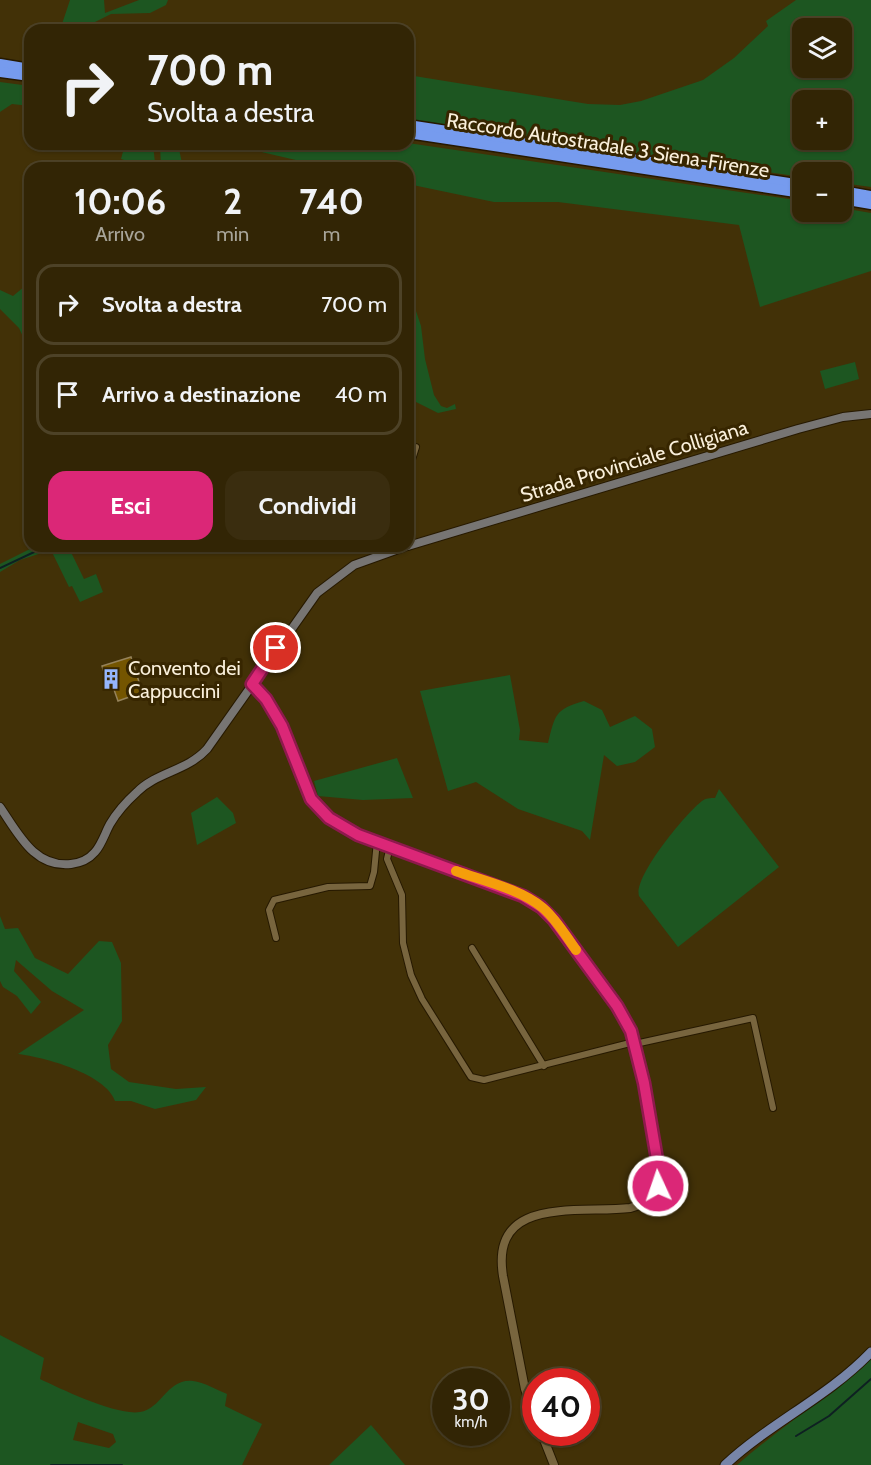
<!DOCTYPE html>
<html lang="it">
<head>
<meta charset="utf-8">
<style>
  :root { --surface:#322505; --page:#3a2d0f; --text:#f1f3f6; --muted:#a8a59a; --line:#4d4227; --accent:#db2777 }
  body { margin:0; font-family:Cabin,sans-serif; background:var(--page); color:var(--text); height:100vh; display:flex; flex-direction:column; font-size:22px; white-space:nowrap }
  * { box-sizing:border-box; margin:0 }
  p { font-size:20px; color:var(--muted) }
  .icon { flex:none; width:33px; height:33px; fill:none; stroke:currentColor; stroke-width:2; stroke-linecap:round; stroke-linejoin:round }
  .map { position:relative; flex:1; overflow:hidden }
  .sheet { position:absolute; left:24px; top:162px; width:390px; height:390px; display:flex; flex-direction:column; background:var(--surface); border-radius:18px; box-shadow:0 2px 4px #0004,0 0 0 2px var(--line) }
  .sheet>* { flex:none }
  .banner { position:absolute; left:24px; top:24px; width:390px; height:126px; border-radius:18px; box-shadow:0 2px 4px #0004,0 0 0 2px var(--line); background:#322505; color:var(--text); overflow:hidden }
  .fabs { position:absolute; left:792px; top:18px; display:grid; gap:12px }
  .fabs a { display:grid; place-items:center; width:60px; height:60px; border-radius:12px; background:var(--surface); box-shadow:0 2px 4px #0004,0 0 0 2px var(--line); font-size:30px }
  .speed { position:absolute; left:432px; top:1368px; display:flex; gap:12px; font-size:30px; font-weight:700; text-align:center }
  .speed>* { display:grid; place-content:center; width:78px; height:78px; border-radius:50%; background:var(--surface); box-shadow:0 2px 4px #0004,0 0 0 2px var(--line); line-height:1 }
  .speed small { font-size:15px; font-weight:400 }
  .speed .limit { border:9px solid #d22; background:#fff; color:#111 }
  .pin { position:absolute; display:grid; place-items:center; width:51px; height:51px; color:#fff; margin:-26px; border:3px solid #fff; border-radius:50%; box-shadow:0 2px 6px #0007 }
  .me { position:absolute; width:66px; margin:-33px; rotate:357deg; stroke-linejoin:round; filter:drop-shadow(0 0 4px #0008) }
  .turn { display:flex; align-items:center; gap:21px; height:126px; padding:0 24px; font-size:27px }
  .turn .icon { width:78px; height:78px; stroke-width:2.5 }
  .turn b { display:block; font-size:42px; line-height:51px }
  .eta { display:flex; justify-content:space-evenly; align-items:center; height:102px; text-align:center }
  .eta b { font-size:36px; font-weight:700; line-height:42px }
  .action { display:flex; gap:12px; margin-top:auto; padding:12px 24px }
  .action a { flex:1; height:69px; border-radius:18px; background:var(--accent); color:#fff; font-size:24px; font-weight:700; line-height:69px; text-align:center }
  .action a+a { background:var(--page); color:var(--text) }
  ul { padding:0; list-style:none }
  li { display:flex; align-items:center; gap:18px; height:81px; margin:0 12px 9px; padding:0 12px; border:3px solid var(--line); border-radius:18px }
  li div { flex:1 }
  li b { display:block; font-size:22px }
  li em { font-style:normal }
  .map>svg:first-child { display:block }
  .green { fill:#1d5621; fill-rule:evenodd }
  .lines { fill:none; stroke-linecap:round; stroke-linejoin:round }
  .stream { stroke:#0e2022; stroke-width:2 }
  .building { fill:#745500; stroke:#95825a; stroke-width:1.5 }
  .minor-casing { stroke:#261900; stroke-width:8 }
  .tertiary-casing { stroke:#261900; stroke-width:10 }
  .secondary-casing { stroke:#261900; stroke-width:10 }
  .primary-casing { stroke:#261900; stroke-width:11 }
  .motorway-casing { stroke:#261900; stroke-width:13 }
  .minor { stroke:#78653e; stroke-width:6 }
  .tertiary { stroke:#78653e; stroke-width:8 }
  .secondary { stroke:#777573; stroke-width:8 }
  .primary { stroke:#7785a8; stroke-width:9 }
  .motorway { stroke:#769bee; stroke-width:10 }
  .route-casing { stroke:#8e194d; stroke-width:15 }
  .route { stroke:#db2777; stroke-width:10 }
  .slow { stroke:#f59e0b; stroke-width:10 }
  .labels { text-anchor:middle; stroke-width:6; stroke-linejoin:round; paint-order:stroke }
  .street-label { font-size:20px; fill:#faf0db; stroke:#372600 }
  .poi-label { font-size:20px; fill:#faf0db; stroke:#372600; text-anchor:start }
</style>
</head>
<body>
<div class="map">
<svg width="871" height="1465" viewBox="0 0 871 1465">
  <rect width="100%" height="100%" fill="#423107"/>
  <g class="green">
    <polygon points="70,0 104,0 105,13 139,0 168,0 166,5 150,13 111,14 79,30 60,30"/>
    <path d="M796 0H871V187L842 183V172H802V177L408 120V75L588 104 620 105 641 101 703 80 734 58 768 26 766 21ZM802 28H842V68H802ZM802 100H842V140H802Z"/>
    <polygon points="0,82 30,86 30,106 12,104 0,112"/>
    <polygon points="408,143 802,201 802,212 842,212 842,208 871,213 871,271 760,307 739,225 558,202 494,202 408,184 408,168 301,168 300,161 249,149 207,144"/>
    <polygon points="125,144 153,144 155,163 142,166 121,159"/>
    <polygon points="160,144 178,144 183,168 161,168"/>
    <polygon points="408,272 410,293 421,326 425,359 434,395 441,406 447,408 455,404 456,409 438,413 408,398 412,331 408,313"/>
    <polygon points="30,282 30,297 26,300 26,311 30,321 30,352 19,328 0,309 0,290 13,296"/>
    <polygon points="855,362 859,379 825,389 820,371"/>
    <polygon points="36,546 68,546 84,579 96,574 103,592 80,602 72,586 69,587 51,550 20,560 0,572 0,564"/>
    <path d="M510 675 520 730 519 740 548 743C555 715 555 709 584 701L602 710 610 727 635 716 652 729 655 747 635 762 617 766 604 755 590 840 582 831 518 809 476 782 448 791 420 691Z"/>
    <polygon points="397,758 413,798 363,800 318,796 314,781"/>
    <path d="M719 789 779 867 678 947 639 896C633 877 686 813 702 801 706 798 710 798 715 798Z"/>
    <polygon points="217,797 233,813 236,823 197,845 191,813"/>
    <path d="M0 916 5 929 18 928 35 958 68 974 99 941 112 942 121 963 122 1021 108 1045 111 1069 129 1082 176 1089 206 1087 196 1100 155 1109 131 1101H115C106 1074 44 1057 18 1054L84 1010 52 991 16 960 14 971 41 1002 31 1014 17 996 3 987 0 981Z"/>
    <path d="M0 1335 44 1358 40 1379C61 1389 117 1416 140 1412 162 1409 167 1378 193 1381 204 1382 217 1390 227 1394L225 1406 262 1424 242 1465H0ZM78 1422 113 1434 116 1442 109 1448 73 1440Z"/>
    <path d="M871 1358V1465H737C780 1427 829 1397 871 1358Z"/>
    <polygon points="371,1425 405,1465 329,1465"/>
  </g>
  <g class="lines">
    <g class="stream">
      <polyline points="0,568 47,546"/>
      <polyline points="796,1436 829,1416 871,1379"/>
      <polyline points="51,1465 122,1465"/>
    </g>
  </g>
  <polygon class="building" points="131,657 142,691 146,690 148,695 136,699 135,695 118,701 111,681 107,682 102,666"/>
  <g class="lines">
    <g class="minor-casing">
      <g id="minor">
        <polyline points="408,472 416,447"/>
        <polyline points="390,846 387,859 402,895 403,943 411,975 422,999 471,1077 484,1080 634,1042"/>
        <polyline points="276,938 269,910 274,900 328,887 370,886 374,872 377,841"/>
        <polyline points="472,948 544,1066"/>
        <polyline points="635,1044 753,1018 773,1108"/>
      </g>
    </g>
    <g class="tertiary-casing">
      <g id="tertiary">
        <path d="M252 684 266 699 282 726 311 799 329 818 355 833 523 896 541 907 554 920 617 1006 631 1031 640 1064 658 1165C661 1187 653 1203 630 1208 578 1214 490 1195 503 1276L525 1389 536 1420"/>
        <polyline points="541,1432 554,1465"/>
      </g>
    </g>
    <g class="secondary-casing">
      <g id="secondary">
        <polyline points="408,546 798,429 843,417 871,414"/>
        <path d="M0 807C18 833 34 868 71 864 80 863 89 859 95 852 102 844 105 833 110 824 117 812 127 801 137 792 157 772 187 771 207 749L317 593 354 565 407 546"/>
      </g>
    </g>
    <g class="primary-casing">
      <path id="primary" d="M725 1465C770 1423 828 1397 871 1352"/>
    </g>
    <g class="motorway-casing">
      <g id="motorway">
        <polyline points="0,64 30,69"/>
        <polyline points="0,72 30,76"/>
        <polyline points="408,125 802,185"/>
        <polyline points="408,133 802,193"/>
        <polyline points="842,191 871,196"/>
        <polyline points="842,199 871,204"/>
      </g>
    </g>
    <use href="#minor" class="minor"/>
    <use href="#tertiary" class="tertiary"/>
    <use href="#secondary" class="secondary"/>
    <use href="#primary" class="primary"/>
    <use href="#motorway" class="motorway"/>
  </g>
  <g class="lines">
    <g class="route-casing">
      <polyline id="route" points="276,648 252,684 266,699 282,726 311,799 329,818 358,835 523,896 541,907 554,920 617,1006 631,1031 644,1083 658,1165 658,1186"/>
    </g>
    <use href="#route" class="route"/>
    <path class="slow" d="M456 871C484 881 520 889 543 908 556 919 566 936 576 950"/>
  </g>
  <defs>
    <g id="building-bare" transform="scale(1.62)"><path d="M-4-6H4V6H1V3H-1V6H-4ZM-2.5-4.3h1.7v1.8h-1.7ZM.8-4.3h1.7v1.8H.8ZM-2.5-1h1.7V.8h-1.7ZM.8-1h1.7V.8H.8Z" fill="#95b6fd" stroke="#372600" stroke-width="2.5" paint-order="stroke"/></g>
  </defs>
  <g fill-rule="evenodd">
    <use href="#building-bare" x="111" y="679"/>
  </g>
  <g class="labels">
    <g class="street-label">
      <text transform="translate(608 145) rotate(9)" y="7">Raccordo Autostradale 3 Siena-Firenze</text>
      <text transform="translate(634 461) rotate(-17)" y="7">Strada Provinciale Colligiana</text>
    </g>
    <g class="poi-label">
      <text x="128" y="675">Convento dei<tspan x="128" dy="23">Cappuccini</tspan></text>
    </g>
  </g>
</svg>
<div class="fabs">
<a><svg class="icon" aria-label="layers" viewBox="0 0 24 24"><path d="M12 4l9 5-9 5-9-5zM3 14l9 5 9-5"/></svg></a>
<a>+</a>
<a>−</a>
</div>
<div class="speed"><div>30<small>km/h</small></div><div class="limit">40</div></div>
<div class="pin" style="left:276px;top:648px;background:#d93025"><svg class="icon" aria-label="arrive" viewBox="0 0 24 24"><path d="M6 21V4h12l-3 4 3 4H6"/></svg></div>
<svg class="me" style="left:658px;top:1186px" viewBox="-20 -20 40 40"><circle r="17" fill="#db2777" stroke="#fff" stroke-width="3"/><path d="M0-11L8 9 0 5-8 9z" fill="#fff"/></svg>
<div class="banner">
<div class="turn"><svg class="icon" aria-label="right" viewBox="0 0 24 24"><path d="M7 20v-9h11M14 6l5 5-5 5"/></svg><div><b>700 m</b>Svolta a destra</div></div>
</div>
<section class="sheet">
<div class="eta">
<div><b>10:06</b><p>Arrivo</p></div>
<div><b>2</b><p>min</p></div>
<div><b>740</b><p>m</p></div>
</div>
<ul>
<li><svg class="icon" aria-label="right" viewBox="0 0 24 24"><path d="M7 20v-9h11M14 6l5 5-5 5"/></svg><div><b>Svolta a destra</b></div><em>700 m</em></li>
<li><svg class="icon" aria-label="arrive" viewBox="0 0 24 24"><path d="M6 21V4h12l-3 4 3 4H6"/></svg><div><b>Arrivo a destinazione</b></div><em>40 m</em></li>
</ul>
<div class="action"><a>Esci</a><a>Condividi</a></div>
</section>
</div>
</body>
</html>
